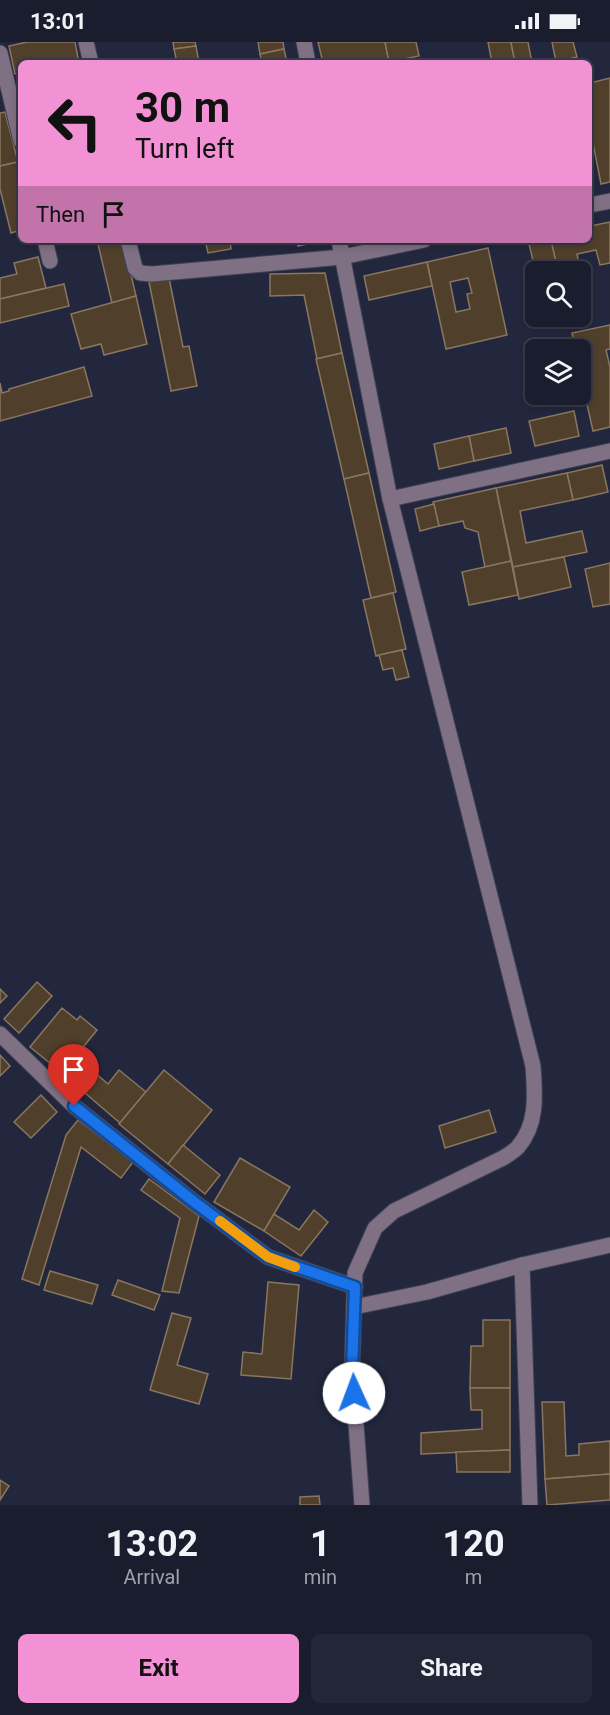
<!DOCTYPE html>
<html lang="en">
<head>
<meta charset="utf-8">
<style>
  :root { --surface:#1a1d2e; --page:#232636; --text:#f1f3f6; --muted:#9fa2aa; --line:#383b4a; --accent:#f391d5 }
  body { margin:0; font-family:Roboto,sans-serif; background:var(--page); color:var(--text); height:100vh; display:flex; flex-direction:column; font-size:22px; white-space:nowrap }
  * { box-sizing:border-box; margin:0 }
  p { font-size:20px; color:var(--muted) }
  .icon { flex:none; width:33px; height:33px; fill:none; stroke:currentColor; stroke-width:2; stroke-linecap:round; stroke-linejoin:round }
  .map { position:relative; height:1463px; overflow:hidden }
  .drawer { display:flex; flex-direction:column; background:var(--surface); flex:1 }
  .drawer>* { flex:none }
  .top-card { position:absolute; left:18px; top:18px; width:574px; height:183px; border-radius:9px; box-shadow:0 3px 9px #0003,0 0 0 2px var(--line); background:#f391d5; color:#111; overflow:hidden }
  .controls { position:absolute; left:525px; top:219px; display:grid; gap:12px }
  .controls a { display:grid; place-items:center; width:66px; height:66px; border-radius:9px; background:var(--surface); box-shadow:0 3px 9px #0003,0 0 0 2px var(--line); font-size:30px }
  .pin { position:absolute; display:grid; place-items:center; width:51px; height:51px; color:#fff; margin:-62px -26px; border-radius:50% 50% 50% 0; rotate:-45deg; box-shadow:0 0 6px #0007 }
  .pin .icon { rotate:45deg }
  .me { position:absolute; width:66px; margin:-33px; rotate:358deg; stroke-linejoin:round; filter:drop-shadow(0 0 4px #0008) }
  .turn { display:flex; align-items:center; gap:21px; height:126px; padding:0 18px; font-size:27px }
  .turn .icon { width:78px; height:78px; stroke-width:2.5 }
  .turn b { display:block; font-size:42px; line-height:51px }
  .then { display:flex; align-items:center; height:57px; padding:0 18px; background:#0003; gap:12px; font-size:22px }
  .eta { display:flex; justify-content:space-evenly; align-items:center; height:102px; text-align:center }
  .eta b { font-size:36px; font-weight:700; line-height:42px }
  .primary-button { display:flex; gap:12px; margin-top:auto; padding:12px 18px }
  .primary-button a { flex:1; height:69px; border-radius:9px; background:var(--accent); color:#111; font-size:24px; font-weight:700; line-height:69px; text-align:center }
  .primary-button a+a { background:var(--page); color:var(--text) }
  .status { display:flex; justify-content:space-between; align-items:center; height:42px; padding:0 30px; background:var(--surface); direction:ltr }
  .status svg { height:16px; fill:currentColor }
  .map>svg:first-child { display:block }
  .building { fill:#503f2a; stroke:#897660; stroke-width:1.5; fill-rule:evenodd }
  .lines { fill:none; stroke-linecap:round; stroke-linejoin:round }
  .minor-casing { stroke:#3e4257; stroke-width:17 }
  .minor { stroke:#7f7083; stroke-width:15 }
  .route-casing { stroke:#114b97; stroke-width:15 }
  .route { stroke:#1a73e8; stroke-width:10 }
  .slow { stroke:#f59e0b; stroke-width:10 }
</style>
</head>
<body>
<div class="status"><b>13:01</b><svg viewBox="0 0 49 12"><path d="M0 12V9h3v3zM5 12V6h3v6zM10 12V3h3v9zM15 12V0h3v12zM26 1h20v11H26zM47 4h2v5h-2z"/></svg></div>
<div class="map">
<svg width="610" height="1463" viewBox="0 0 610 1463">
  <rect width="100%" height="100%" fill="#23273d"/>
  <g class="building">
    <polygon points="27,0 75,0 79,21 21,21 21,31 15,32 9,4"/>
    <polygon points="173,0 195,0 196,4 174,7"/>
    <polygon points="258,0 283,0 284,7 260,12"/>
    <polygon points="318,0 385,0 389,20 323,21"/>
    <polygon points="385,0 416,0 419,14 389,20"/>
    <polygon points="488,0 511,0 515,21 492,21"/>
    <polygon points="511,0 528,0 532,21 515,21"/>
    <polygon points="552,0 573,0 577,15 556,20"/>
    <polygon points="196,4 199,21 177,21 174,7"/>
    <polygon points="284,7 287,21 262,21 260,12"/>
    <polygon points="610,36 610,140 601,142 590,86 590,41"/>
    <polygon points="5,70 18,120 0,124 0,71"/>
    <polygon points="18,120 21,134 21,188 11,191 0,147 0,124"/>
    <polygon points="610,180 610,221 600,223 596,208 577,212 580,228 558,230 551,198 590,198 590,184"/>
    <polygon points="97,198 123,198 136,254 112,261"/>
    <polygon points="205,198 230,198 231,207 208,211"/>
    <polygon points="296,198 321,198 321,199 298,204"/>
    <polygon points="528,198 551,198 558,230 536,230 536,231"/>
    <path d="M488 206 507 293 446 307 427 220ZM468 236 472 251 467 252 470 267 456 270 450 240Z"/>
    <polygon points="38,215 46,246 0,257 0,236 17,232 14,221"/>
    <polygon points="427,220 432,244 369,258 364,234"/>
    <polygon points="325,231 342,311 317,317 304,253 270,254 270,232"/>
    <polygon points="169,236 183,305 189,304 197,344 171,349 149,240"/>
    <polygon points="64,242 69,264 0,281 0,257"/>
    <polygon points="136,254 147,302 104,313 101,302 81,307 71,272"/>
    <polygon points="610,283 610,307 606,308 610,325 610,385 593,389 580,331 580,308 576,308 572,291"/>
    <polygon points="342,311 369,431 344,437 316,317"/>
    <polygon points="84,325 92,354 0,379 0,341 2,351 9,349 9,347"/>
    <polygon points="574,369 579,394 535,404 529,379"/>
    <polygon points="506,386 511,411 474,419 469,394"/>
    <polygon points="469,394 474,419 439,427 434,402"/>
    <polygon points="602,423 608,450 573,458 567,431"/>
    <polygon points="369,431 396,550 371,556 344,437"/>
    <polygon points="567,431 573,458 520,469 526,501 582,489 587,510 513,525 496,446"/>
    <polygon points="496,446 511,519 485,525 478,490 465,486 463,479 439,484 433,460"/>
    <polygon points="434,462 439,484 420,489 415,467"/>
    <polygon points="564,515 571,545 519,557 513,525"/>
    <polygon points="511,519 518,553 469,563 462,530"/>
    <polygon points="610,521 610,562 593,565 585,527"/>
    <polygon points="393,551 406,607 376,614 363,558"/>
    <polygon points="402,608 409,635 396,638 393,626 383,628 379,613"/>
    <polygon points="37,940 52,954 19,991 4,977"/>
    <polygon points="0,947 7,954 0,961"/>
    <polygon points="62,966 77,978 80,974 97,988 62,1031 30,1005"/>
    <polygon points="0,1013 10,1024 0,1034"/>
    <polygon points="85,1022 108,1042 119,1028 146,1050 120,1081 71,1039"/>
    <polygon points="164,1028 212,1068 168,1122 119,1082"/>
    <polygon points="41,1053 57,1070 31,1096 14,1080"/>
    <polygon points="489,1068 496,1090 445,1106 439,1084"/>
    <polygon points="78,1078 133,1120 121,1136 81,1105 39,1243 22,1237 66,1093"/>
    <polygon points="183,1103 220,1133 205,1152 168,1122"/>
    <polygon points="240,1116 290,1145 264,1189 214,1160"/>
    <polygon points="149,1137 199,1174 179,1251 162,1249 180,1176 141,1148"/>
    <polygon points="314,1168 328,1180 301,1214 264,1189 274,1172 299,1188"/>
    <polygon points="50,1229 98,1243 92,1262 44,1248"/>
    <polygon points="118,1238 160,1253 154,1268 112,1253"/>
    <polygon points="268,1240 299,1243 291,1337 241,1333 243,1310 262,1312"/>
    <polygon points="172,1271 191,1276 177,1323 208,1332 199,1362 150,1348"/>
    <polygon points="483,1278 510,1278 510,1346 470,1346 471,1304 483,1304"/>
    <polygon points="470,1346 510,1346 510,1408 421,1412 421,1391 482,1387 482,1368 471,1368"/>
    <polygon points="542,1360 564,1360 566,1414 579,1413 579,1402 610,1399 610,1432 545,1437"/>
    <polygon points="510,1408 510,1430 457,1430 456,1410"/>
    <polygon points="610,1432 610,1458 547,1463 545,1437"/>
    <polygon points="0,1438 9,1444 0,1458"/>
    <polygon points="319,1454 320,1463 300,1463 300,1455"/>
  </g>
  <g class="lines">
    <g class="minor-casing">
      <g id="minor">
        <polyline points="86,0 91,21"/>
        <polyline points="304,0 308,21"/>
        <polyline points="0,11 21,99"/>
        <polyline points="590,163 610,159"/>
        <polyline points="45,198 50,219"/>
        <polyline points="128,198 135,226 140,231 152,232 342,215 424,198"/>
        <path d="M339 198 390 457 533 1024C535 1052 538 1082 518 1105 514 1109 508 1113 503 1116L394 1169 375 1186 355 1231 352 1328 362 1463"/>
        <polyline points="390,457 610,409"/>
        <polyline points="0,992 74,1064 193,1159 268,1215 355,1245"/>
        <polyline points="522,1223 530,1463"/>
        <polyline points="354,1265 427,1250 522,1223 610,1203"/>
      </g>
    </g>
    <use href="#minor" class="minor"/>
  </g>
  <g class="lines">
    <g class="route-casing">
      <polyline id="route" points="74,1064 193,1159 268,1215 355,1245 352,1328 354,1351"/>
    </g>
    <use href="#route" class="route"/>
    <polyline class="slow" points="220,1179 268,1215 295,1225"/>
  </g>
</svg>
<div class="controls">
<a><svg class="icon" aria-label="search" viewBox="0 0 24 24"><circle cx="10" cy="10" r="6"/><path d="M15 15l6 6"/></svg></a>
<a><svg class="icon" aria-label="layers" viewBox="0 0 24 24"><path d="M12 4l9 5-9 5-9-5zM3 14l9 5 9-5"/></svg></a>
</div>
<div class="pin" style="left:74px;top:1064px;background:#d93025"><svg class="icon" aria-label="arrive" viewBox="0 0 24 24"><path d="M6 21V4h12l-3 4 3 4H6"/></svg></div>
<svg class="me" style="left:354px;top:1351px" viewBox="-20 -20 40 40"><circle r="19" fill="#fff"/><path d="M0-13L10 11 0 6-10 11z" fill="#1a73e8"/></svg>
<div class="top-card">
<div class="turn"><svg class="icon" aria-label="left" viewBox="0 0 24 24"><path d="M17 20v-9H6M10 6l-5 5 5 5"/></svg><div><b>30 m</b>Turn left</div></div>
<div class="then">Then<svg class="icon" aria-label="arrive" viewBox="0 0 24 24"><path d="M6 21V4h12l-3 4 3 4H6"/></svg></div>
</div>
</div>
<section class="drawer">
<div class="eta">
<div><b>13:02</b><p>Arrival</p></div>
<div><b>1</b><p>min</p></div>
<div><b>120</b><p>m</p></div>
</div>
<div class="primary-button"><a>Exit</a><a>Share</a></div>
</section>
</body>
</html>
